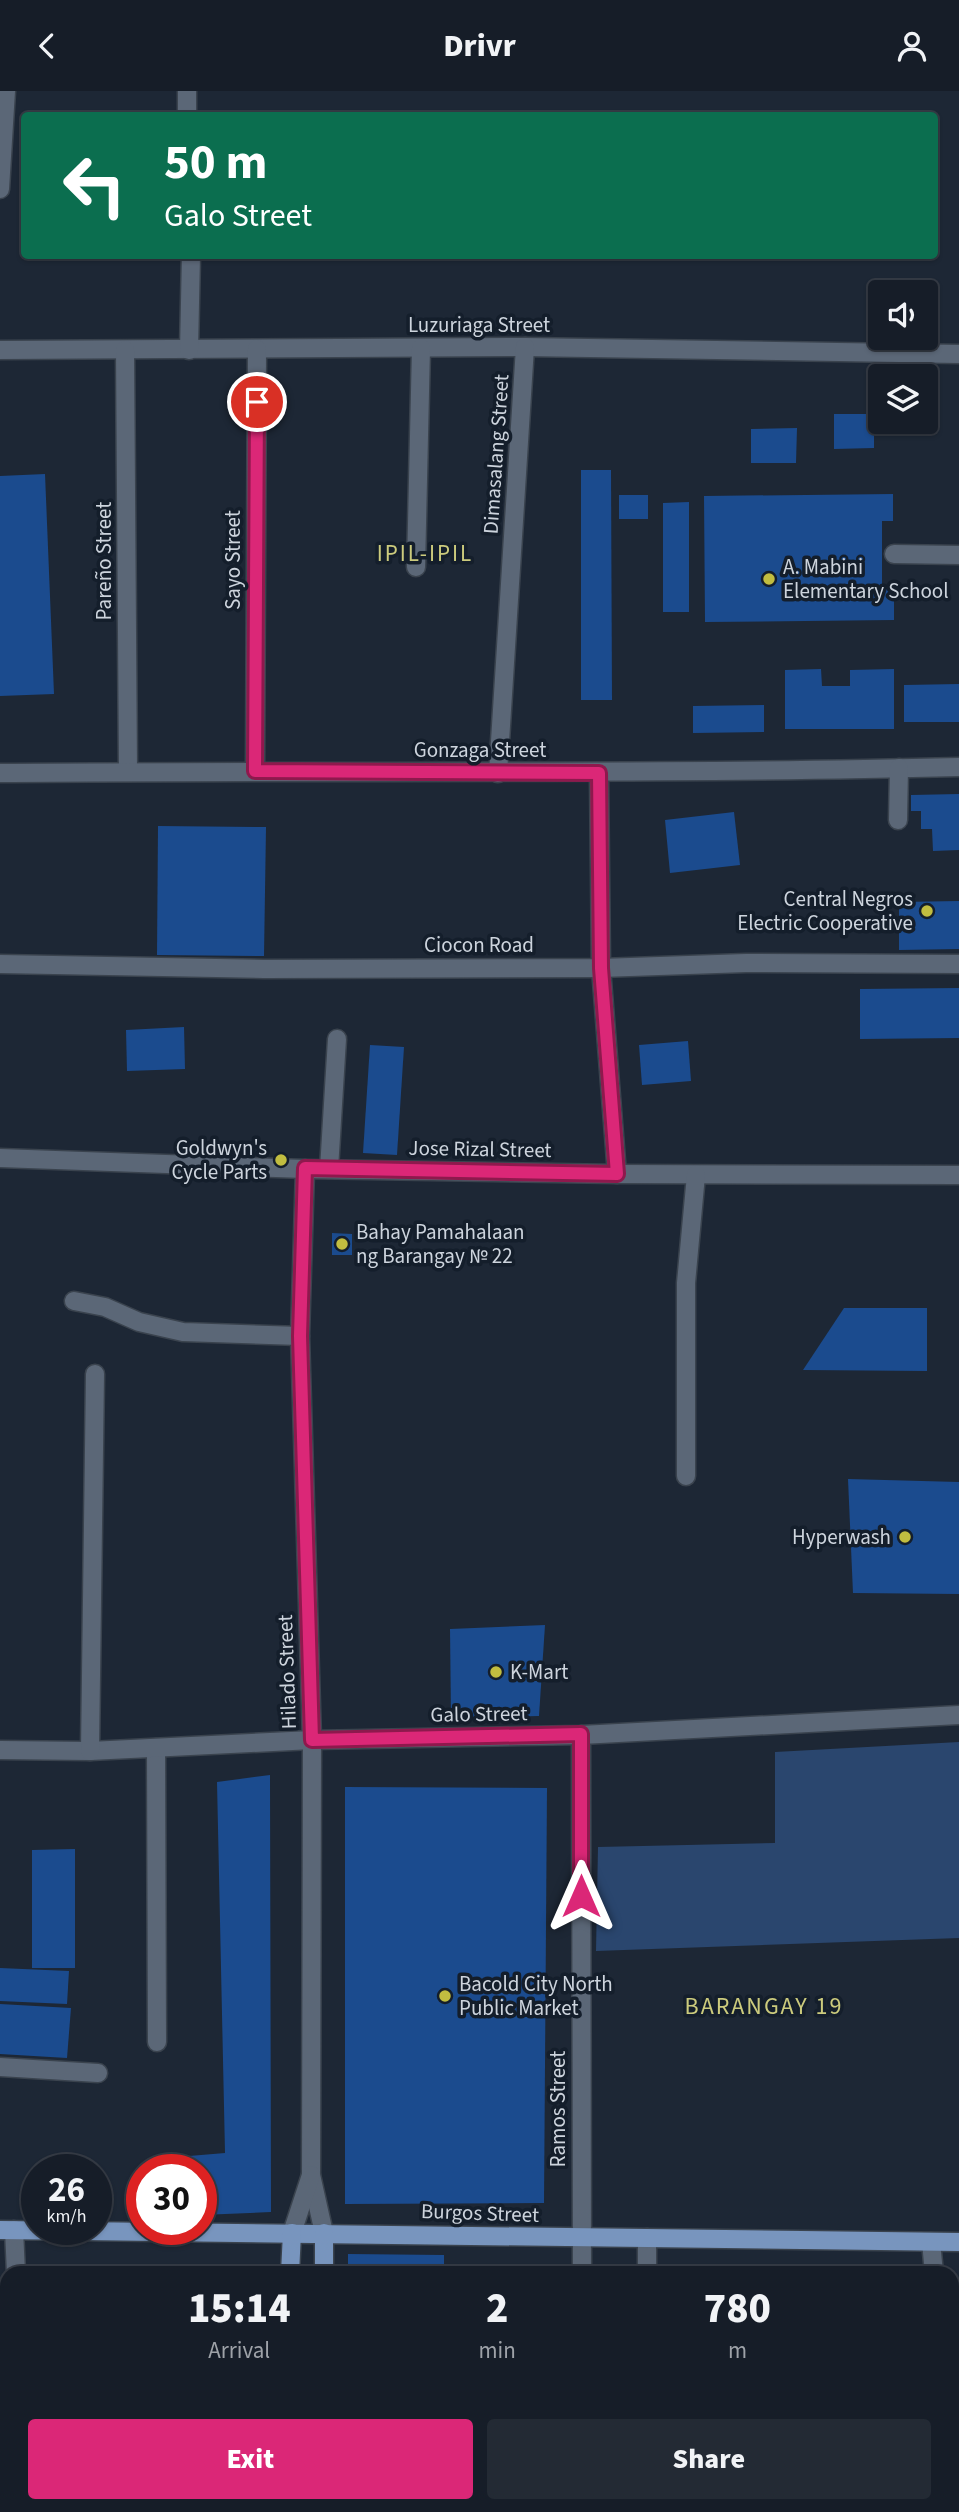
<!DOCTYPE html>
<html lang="en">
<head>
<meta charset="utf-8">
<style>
  :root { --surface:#161d28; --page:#232a34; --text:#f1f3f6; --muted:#9ea2a8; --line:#353b45; --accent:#db2777 }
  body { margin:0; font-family:"Source Sans 3",sans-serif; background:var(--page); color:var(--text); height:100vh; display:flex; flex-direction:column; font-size:26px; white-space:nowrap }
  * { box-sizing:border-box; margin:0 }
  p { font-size:23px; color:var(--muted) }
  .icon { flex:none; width:38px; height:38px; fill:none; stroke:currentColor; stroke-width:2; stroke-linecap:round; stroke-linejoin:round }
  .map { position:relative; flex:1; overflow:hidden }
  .details { position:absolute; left:0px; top:2175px; width:959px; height:247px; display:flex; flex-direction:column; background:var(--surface); border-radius:21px 21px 0 0; box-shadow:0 2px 5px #0004,0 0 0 2px var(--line) }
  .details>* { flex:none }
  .guide { position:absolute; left:21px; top:21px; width:917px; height:147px; border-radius:7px; box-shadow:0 2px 5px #0004,0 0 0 2px var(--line); background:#0b6e4f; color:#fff; overflow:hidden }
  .controls { position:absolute; left:868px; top:189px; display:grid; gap:14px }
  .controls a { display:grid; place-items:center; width:70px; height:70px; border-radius:7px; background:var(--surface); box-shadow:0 2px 5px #0004,0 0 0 2px var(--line); font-size:35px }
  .speed { position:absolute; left:21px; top:2063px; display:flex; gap:14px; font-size:35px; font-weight:700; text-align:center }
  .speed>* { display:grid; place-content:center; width:91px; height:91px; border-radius:50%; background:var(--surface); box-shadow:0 2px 5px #0004,0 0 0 2px var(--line); line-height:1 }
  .speed small { font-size:18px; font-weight:400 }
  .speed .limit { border:10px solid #d22; background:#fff; color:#111 }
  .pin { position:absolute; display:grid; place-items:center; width:60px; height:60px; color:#fff; margin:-30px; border:4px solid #fff; border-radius:50%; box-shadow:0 2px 7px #0007 }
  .me { position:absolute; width:77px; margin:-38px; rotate:0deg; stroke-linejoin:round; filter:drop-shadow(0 0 5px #0008) }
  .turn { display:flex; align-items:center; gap:24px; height:147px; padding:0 28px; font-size:32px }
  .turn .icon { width:91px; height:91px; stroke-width:2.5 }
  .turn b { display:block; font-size:49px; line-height:60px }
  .eta { display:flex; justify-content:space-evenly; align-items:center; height:119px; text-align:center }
  .eta b { font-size:42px; font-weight:800; line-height:49px }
  .action { display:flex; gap:14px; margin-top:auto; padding:14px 28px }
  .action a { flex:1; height:80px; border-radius:7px; background:var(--accent); color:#fff; font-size:28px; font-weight:800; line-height:80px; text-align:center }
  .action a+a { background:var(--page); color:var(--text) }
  header { display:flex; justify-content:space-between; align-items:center; height:91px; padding:0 28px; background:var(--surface); font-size:32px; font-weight:800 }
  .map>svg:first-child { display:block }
  .green { fill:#2a466e }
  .building { fill:#1b4b8e }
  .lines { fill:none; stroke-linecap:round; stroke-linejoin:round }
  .minor-casing { stroke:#3a434e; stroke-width:21 }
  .major-casing { stroke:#3a434e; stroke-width:21 }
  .minor { stroke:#5b6777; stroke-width:18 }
  .major { stroke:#7895be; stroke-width:18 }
  .route-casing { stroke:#8e194d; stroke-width:18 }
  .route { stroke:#db2777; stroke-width:12 }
  .poi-dot { fill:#c1bd40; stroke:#141e2b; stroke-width:2.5 }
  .labels { text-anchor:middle; stroke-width:7; stroke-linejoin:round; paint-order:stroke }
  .street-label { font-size:21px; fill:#cdd4dd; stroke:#141e2b }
  .poi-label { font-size:21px; fill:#cdd4dd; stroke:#141e2b; text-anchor:start }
  .neighbourhood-label { font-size:23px; letter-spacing:2px; fill:#cccb7d; stroke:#141e2b }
  .quarter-label { font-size:24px; letter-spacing:2px; fill:#cccb7d; stroke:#141e2b }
</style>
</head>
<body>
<header><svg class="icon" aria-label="back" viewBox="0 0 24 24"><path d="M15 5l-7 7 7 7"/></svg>Drivr<svg class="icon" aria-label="person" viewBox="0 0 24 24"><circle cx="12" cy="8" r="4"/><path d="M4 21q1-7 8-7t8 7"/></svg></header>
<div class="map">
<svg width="959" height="2421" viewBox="0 0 959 2421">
  <rect width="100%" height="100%" fill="#1d2735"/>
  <polygon class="green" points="959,1651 959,1847 596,1860 598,1756 775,1752 775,1661"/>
  <g class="building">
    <polygon points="55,164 123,164 123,170 55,169"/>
    <polygon points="834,323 874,323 874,357 834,358"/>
    <polygon points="797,337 796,372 751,372 751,338"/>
    <polygon points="581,379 611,379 612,609 581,609"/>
    <polygon points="45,383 54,603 0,605 0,385"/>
    <polygon points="893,403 893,430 882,430 882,498 894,498 894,529 705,531 704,405"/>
    <rect x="619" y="404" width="29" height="24"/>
    <polygon points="689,411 689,521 663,521 663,412"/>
    <polygon points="821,578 822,595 850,595 850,579 894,578 894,638 785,638 785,579"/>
    <polygon points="959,593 959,631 904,631 904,594"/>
    <polygon points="764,614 764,641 693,642 693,615"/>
    <polygon points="959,703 959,759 933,760 932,738 921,738 921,720 911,720 911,704"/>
    <polygon points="734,721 740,774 670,782 665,729"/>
    <polygon points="158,735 266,736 264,865 157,864"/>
    <polygon points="959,810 959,858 899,859 899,811"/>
    <polygon points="959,897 959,947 860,948 860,898"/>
    <polygon points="184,936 185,978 127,980 126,939"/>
    <polygon points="688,950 691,990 642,994 639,954"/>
    <polygon points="370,954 404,956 397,1064 363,1062"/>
    <polygon points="332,1142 352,1143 352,1164 332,1164"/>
    <polygon points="844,1217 927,1217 927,1280 803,1279"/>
    <polygon points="848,1388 959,1391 959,1503 853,1502"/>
    <polygon points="545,1534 539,1625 451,1627 450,1538"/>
    <polygon points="270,1684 271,2121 201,2124 201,2079 189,2079 189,2065 225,2062 217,1691"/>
    <polygon points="345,1696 547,1697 544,2112 345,2113"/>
    <polygon points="75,1758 75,1877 32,1877 32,1759"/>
    <polygon points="0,1877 69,1880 67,1913 0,1910"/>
    <polygon points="0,1913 71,1917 67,1967 0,1963"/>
    <polygon points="348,2163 444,2164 444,2182 348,2182"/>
    <polygon points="0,2347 4,2347 5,2404 0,2404"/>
  </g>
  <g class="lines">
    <g class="minor-casing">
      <g id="minor">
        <polyline points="187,24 187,0"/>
        <polyline points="0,98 6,0"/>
        <polyline points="0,259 525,256 959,263"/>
        <polyline points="125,259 128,681"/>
        <polyline points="189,259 191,164"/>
        <polyline points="894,463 959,464"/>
        <polyline points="416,476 421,257"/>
        <polyline points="255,680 257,258"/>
        <path d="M0 682C320 679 639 684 959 676"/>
        <polyline points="498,682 525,256"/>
        <polyline points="599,682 601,877 617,1083"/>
        <polyline points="898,729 899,677"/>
        <polyline points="0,873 264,878 601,877 746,872 959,873"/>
        <polyline points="0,1067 305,1078 617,1083 959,1084"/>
        <polyline points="305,1078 300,1245 312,1649 311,2084 324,2142"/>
        <polyline points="329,1078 337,948"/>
        <polyline points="74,1210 105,1216 139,1231 183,1241 300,1245"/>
        <polyline points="686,1385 686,1192 696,1084"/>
        <polyline points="581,1644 582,2182"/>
        <polyline points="156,1657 157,1951"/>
        <polyline points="0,1659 90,1660 312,1649 581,1644 959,1624"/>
        <polyline points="90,1660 95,1283"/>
        <polyline points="0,1976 98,1982"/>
        <polyline points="14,2139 16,2182"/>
        <polyline points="292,2142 311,2084"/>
        <polyline points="931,2151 934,2182"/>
        <polyline points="647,2182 647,2147"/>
        <polyline points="949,2415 950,2421"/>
        <polyline points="52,2421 52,2415"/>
        <polyline points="584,2421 585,2415"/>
      </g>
    </g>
    <g class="major-casing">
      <g id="major">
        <polyline points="0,2139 959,2151"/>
        <polyline points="324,2142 324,2182"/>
        <polyline points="290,2182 292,2142"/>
        <polyline points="284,2421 284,2415"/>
        <polyline points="314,2421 314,2415"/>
      </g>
    </g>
    <use href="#minor" class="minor"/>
    <use href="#major" class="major"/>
  </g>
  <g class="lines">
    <g class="route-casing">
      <polyline id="route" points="257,311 255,680 599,682 601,877 617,1083 305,1077 300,1245 312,1649 581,1643 581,1805"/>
    </g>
    <use href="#route" class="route"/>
  </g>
  <g class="poi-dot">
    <circle cx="769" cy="488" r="7"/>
    <circle cx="927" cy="820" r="7"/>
    <circle cx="281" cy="1069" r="7"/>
    <circle cx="342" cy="1153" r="7"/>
    <circle cx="905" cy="1446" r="7"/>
    <circle cx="496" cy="1581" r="7"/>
    <circle cx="445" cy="1905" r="7"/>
  </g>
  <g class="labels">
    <g class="street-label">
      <text x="479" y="241">Luzuriaga Street</text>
      <text transform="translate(496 363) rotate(-86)" y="7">Dimasalang Street</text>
      <text transform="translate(233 469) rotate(-90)" y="7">Sayo Street</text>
      <text transform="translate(104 470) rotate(-90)" y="7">Pareño Street</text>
      <text x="480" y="666">Gonzaga Street</text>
      <text x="479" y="861">Ciocon Road</text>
      <text transform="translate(480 1058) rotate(1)" y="7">Jose Rizal Street</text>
      <text transform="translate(287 1581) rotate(-92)" y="7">Hilado Street</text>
      <text transform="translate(479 1623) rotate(-1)" y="7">Galo Street</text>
      <text transform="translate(558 2018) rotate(-90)" y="7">Ramos Street</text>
      <text transform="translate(480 2122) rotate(2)" y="7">Burgos Street</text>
    </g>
    <g class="poi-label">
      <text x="783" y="483">A. Mabini<tspan x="783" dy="24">Elementary School</tspan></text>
      <text x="913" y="815" text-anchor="end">Central Negros<tspan x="913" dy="24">Electric Cooperative</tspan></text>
      <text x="267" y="1064" text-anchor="end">Goldwyn's<tspan x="267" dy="24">Cycle Parts</tspan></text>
      <text x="356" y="1148">Bahay Pamahalaan<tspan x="356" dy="24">ng Barangay № 22</tspan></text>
      <text x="891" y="1453" text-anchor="end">Hyperwash</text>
      <text x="510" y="1588">K-Mart</text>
      <text x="459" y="1900">Bacold City North<tspan x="459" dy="24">Public Market</tspan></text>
    </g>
    <g class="neighbourhood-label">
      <text x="425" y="470">IPIL-IPIL</text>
    </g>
    <g class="quarter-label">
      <text x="764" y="1923">BARANGAY 19</text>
    </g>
  </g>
</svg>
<div class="controls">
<a><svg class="icon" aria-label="sound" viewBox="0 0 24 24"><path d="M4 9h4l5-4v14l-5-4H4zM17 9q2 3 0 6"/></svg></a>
<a><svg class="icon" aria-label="layers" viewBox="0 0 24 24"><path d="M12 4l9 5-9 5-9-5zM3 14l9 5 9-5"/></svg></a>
</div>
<div class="speed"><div>26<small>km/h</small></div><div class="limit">30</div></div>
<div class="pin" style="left:257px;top:311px;background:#d93025"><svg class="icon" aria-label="arrive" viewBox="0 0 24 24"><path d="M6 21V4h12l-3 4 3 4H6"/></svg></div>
<svg class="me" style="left:581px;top:1805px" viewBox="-20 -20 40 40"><path d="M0-17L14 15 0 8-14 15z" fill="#db2777" stroke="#fff" stroke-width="4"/></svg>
<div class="guide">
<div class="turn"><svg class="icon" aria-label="left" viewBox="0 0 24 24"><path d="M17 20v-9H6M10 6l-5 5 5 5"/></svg><div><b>50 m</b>Galo Street</div></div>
</div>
<section class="details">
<div class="eta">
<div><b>15:14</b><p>Arrival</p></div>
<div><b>2</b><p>min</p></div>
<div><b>780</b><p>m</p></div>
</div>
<div class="action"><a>Exit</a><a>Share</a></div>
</section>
</div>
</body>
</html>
